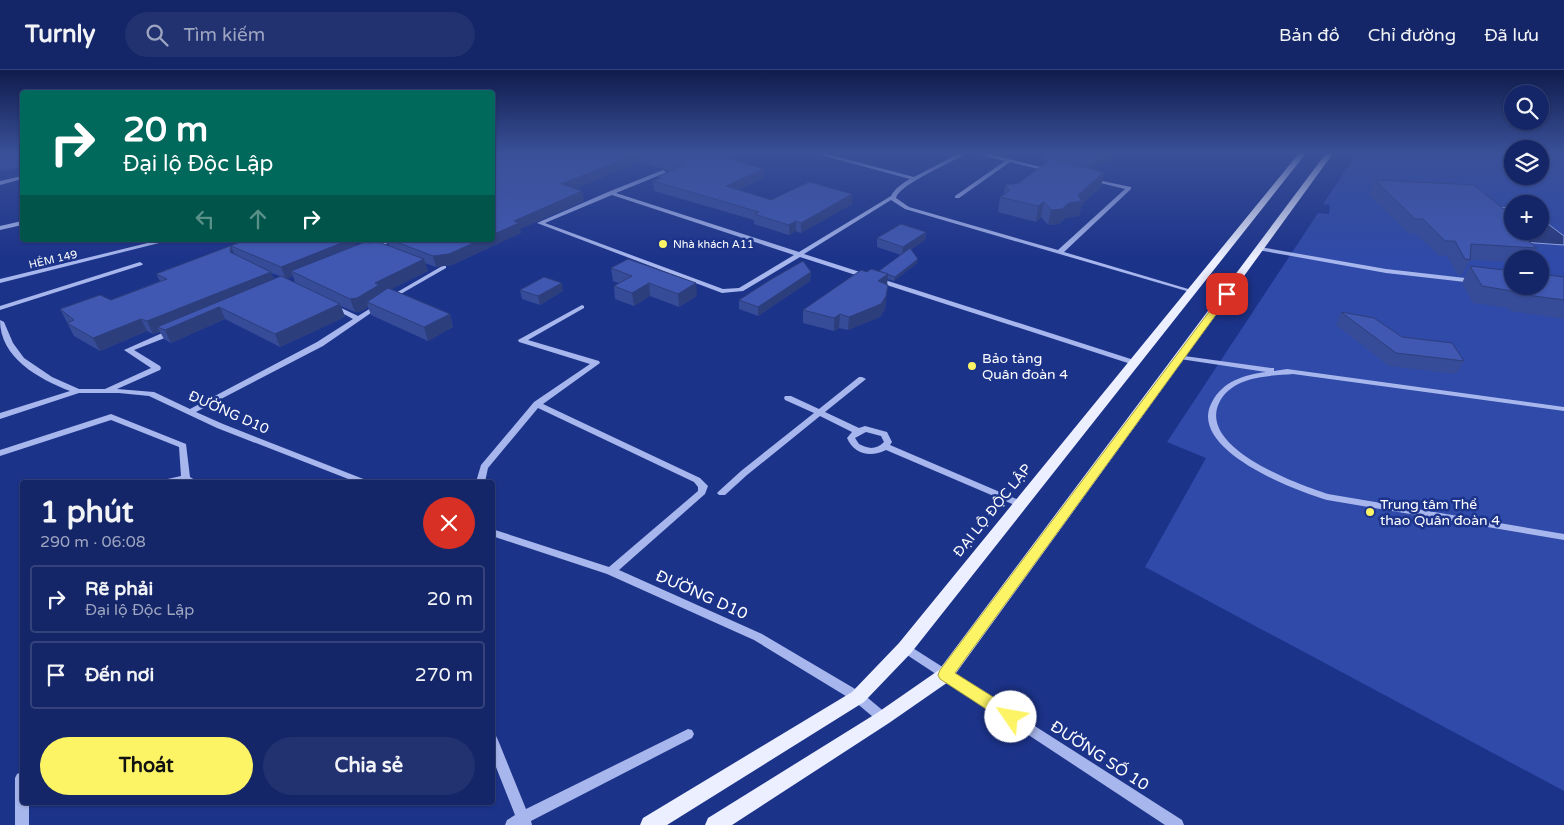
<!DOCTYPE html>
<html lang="vi">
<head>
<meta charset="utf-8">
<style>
  :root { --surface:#152668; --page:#223271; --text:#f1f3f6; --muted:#9da5c0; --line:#34437c; --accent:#fcf465 }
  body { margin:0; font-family:"Varela Round",sans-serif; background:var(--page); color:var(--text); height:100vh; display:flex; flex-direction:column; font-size:19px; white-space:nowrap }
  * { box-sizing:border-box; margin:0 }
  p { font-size:16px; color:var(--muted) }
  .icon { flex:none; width:28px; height:28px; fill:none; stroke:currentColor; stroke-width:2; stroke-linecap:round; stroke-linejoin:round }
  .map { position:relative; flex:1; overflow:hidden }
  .drawer { position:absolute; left:20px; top:410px; width:475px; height:325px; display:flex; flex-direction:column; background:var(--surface); border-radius:5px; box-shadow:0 1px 4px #0004,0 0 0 1px var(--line) }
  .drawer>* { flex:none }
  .guide { position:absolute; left:20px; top:20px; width:475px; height:152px; border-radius:5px; box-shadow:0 1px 4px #0004,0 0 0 1px var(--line); background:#00695c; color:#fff; overflow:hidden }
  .buttons { position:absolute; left:1504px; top:15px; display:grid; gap:10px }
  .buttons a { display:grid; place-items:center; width:45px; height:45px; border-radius:50%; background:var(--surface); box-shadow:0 1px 4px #0004,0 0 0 1px var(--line); font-size:25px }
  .pin { position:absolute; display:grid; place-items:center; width:42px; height:42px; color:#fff; margin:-21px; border-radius:10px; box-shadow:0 2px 8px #0006 }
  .me { position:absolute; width:55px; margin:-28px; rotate:303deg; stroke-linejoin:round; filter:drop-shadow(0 0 4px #0008) }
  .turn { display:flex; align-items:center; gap:18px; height:105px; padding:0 20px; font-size:22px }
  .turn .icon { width:65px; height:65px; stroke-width:2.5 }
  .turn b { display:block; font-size:35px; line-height:42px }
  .lanes { display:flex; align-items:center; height:48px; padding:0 20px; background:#0003; justify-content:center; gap:25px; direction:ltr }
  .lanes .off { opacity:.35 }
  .round { display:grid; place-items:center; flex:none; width:52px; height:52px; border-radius:26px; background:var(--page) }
  .overview { display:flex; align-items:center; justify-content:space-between; height:85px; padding:0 20px }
  h1 { font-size:30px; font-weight:700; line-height:38px }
  .primary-button { display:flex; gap:10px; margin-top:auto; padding:10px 20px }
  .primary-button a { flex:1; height:58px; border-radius:30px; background:var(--accent); color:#111; font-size:20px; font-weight:700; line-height:58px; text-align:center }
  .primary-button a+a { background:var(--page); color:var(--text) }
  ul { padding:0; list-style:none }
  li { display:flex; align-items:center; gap:15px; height:68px; margin:0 10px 8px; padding:0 10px; border:2px solid var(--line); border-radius:5px }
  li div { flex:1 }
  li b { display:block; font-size:19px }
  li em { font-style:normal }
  header { display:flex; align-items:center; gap:30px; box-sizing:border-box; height:70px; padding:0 25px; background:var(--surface); border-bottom:1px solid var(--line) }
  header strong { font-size:24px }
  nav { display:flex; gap:28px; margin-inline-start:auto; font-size:18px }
  .search { width:350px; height:45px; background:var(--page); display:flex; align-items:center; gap:12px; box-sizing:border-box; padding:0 18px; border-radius:28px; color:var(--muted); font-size:19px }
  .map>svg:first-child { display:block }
  .green { fill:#2f4aa8; fill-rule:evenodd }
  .water { fill:#293a7b; stroke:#9aaeee }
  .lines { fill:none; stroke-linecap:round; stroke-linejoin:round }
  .minor { fill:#a7b6ec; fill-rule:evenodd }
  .major { fill:#ecefff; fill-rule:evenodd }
  .wall { fill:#374c98; fill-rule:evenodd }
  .shaded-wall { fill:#2d3e7c }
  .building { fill:#4058b1; stroke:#2d3e7c }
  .route { fill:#fcf465; stroke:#a49f42 }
  .poi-dot { fill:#fcf465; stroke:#1c338a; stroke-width:2 }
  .labels { text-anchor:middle; stroke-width:5; stroke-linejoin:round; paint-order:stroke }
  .far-poi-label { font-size:11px; fill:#fff; stroke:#1c338a; text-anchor:start }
  .far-street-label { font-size:11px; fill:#fff; stroke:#1c338a }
  .poi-label { font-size:14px; fill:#fff; stroke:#1c338a; text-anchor:start }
  .street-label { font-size:14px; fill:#fff; stroke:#1c338a }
  .near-street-label { font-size:16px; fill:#fff; stroke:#1c338a }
</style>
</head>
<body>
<header>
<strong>Turnly</strong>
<div class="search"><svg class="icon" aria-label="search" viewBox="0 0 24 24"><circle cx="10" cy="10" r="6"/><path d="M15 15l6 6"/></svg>Tìm kiếm</div>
<nav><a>Bản đồ</a><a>Chỉ đường</a><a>Đã lưu</a></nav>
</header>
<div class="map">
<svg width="1564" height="755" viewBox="0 0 1564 755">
  <rect width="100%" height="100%" fill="#1c338a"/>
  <g class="green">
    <polygon points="0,82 22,82 22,97 0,101"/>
    <path d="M1358 82H1512V106H1540V82H1564V721L1145 497 1206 388 1167 372 1318 143 1329 144 1330 135 1323 134ZM1512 134H1540V161H1512ZM1512 189H1540V216H1512Z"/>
  </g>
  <polygon class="water" points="1478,137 1512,138 1512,161 1540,161 1540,148 1564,166 1564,175 1521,172"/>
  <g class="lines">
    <g class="minor">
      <path d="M810 82H819L914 107 962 82H968C954 92 899 114 896 128L909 137 1058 180 1125 119 1088 110V108L1131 117V119L1064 182 1195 221 1194 222H1190L905 139 891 130 804 184 1137 291 1138 293 1137 295H1134L800 187 743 221 722 223 537 153 608 122 663 100 666 102 665 103 616 123 799 182 891 126C894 119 903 113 910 109ZM612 125 794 185 739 218 723 219 545 153Z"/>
      <polygon points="969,82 979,82 1054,100 1051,102 1010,92 959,128 955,128 955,126 1005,91"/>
      <polygon points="22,106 22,109 0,115 0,111"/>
      <polygon points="22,151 22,155 0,160 0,156"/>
      <polygon points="160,170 171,170 0,213 0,209"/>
      <polygon points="386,170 394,170 375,179 370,178"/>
      <polygon points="1260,177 1386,199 1474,209 1477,211 1474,213 1386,203 1258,180 1258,178"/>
      <polygon points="140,192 143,194 142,195 0,240 0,236"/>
      <polygon points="444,195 446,196 446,198 392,229 390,230 387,228"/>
      <path d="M379 233 382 235 381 236 323 276 196 342 223 354 366 410 367 412H356L217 358 149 326 119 323H79L0 349V343L70 321C39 309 0 288 0 250L4 252 13 273 24 288 52 307 79 319H105L151 298 124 280 169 260H175V264L134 280 160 296 161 298 160 300 117 319 154 322 190 339 317 272 353 249 331 237V235H335L358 246Z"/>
      <polygon points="582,235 584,236 584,238 528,270 599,291 600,293 543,334 700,408 708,416 705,424 619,500 762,564 862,623 887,644 889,648 887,652 883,653 879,652 854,631 754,570 607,504 492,466 492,459 609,497 698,421 698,417 694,412 538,338 488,398 485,412 476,412 481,395 534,332 590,294 519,272 518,270"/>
      <path d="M1177 285 1271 298H1274V301L1287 299 1564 337V341L1293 304C1268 306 1234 306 1220 331 1195 377 1297 414 1328 424L1564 464V470L1327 430C1295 421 1186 379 1212 332 1223 311 1244 305 1266 302L1180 289 1176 287Z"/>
      <path d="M859 307H862L866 309 825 342 859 358 865 356 887 362 892 372 890 375 1023 432 1025 434 1023 436H1017L886 380C870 388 854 384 847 368L852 362 820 346 747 405 725 425H719L717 423 719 421 741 401 814 343 785 330 784 328 785 326H791L819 339ZM866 362 881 366 884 372C876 380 868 379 859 374L855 368Z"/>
      <polygon points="111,344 186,374 190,407 195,410 196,412 184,411 162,412 163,410 181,406 179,377 111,350 0,386 0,380"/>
      <polygon points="905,573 1182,750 1184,755 1165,755 901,581 899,578 901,575"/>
      <polygon points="688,659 692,660 694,664 692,668 531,751 532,755 505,755 507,750 515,745 492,687 492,665 496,666 498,670 526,739"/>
      <polygon points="22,702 22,732 29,732 29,755 15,755 15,708 17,704"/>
    </g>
    <g class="major">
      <polygon points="1300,82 1307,82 911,583 864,632 667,755 640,755 643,748 852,622 899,573"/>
      <polygon points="1327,82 1334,82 951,610 889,653 732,755 705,755 708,748 877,643 939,600"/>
    </g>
  </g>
  <g class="wall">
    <path d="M492 82H707L764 99V108L738 120 771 130 852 134 801 163 796 161 789 165 754 154V150L654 121 653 111 658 109 657 107 671 101 640 92 575 119 582 121 584 131 520 159 521 163 452 195 436 197 425 193 428 201 391 219 450 244 453 257 428 271 371 245 368 237 362 241 355 242 341 236 345 247 280 277 225 249 171 273 164 269 160 262 153 264 147 261 100 281 74 266 60 239 111 230 160 211 156 204 246 170 357 175 369 173 389 176 388 170H492ZM271 203 280 206 274 209ZM293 206 295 213 287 209Z"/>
    <polygon points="1044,82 1119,82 1094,100 1104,102 1101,117 1082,134 1079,146 1065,148 1059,154 1048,155 1041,147 1036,152 998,142 1000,127 1004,125 1005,115 1019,113 1048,91 1042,90"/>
    <polygon points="1375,110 1512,146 1512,161 1520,161 1519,164 1537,178 1531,189 1512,189 1512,192 1470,190 1462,205 1457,204 1447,186 1438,185 1416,164 1408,163 1369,124"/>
    <polygon points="926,162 925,170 910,180 917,193 894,211 887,209 886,227 885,239 880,247 848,260 839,258 834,261 803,253 803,240 867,202 879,201 901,185 877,177 877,168"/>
    <polygon points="1470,196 1564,207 1564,249 1510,241 1508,238 1473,233 1462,213"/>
    <polygon points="611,198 697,226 679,237 650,226 634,236 615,229 614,216 619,213 613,211"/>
    <polygon points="811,202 810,211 758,246 739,239 739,230"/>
    <polygon points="520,220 563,221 540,235 522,229"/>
    <polygon points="1341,242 1402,267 1464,291 1456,304 1389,296 1336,255"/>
  </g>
  <g class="shaded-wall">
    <polygon points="1108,82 1119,82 1087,105 1089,95"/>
    <polygon points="640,83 640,92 563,124 561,114"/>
    <polygon points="764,99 764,108 726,126 726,116"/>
    <polygon points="1104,102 1101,117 1082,134 1079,146 1065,148 1059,154 1048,155 1051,140 1078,125"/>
    <polygon points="582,121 584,131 520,159 521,163 452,195 436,197 433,186 480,170 492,170 492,165 514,151"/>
    <polygon points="852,124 852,134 801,163 801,153"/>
    <polygon points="1044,132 1041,147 1036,152 1038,136"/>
    <polygon points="796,151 796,161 789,165 789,155"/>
    <polygon points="926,162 925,170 902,185 903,177"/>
    <polygon points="349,170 355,170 358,179 291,201 293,206 286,209 281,197"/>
    <polygon points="231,176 236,188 230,182"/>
    <polygon points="424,189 428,201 382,224 367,232 368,237 362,241 355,242 350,229 375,213"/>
    <polygon points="918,189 917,193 894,211 895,207"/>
    <polygon points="271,202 275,214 220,237 225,249 171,273 165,260 157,257 160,262 153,264 147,251"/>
    <polygon points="811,202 810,211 758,246 758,237"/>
    <polygon points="888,204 887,217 878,211"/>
    <polygon points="562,213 563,221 540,235 538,226"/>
    <polygon points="649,213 650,226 634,236 632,223"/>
    <polygon points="696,213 697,226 679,237 678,224"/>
    <polygon points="888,215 885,239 880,247 848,260 849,247"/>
    <polygon points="340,234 345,247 280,277 275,264"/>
    <polygon points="450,244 453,257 428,271 424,257"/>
    <polygon points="840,244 839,258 834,261 834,248"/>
    <polygon points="141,249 147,261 100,281 93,268"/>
  </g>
  <g class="building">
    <polygon points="492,82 707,82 764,99 726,116 771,130 809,112 852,124 801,153 796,151 789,155 754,144 759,142 653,111 661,108 657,107 684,95 640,83 561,114 582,121 514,151 519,153 492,165 492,117 495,116 492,115"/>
    <polygon points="1052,82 1108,82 1089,95 1058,88 1062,85"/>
    <polygon points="1051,89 1104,102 1078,125 1082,131 1069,133 1062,139 1051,140 1044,132 1038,136 1000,127 1010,120 1005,115 1019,113"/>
    <polygon points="1375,110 1474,115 1512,146 1512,154 1507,154 1512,158 1512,161 1516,161 1537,178 1471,174 1470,190 1465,189 1455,171 1445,171 1423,149 1415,149"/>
    <polygon points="901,154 926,162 903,177 877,168"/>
    <polygon points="246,170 349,170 281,197 231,176 230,182 271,202 147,251 141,249 93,268 67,253 74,250 60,239 100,225 111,230 167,209 156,204"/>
    <polygon points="391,170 480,170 449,184 433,186"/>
    <polygon points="376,171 424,189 375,213 379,215 357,228 350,229 291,201 365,172 369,173"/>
    <polygon points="910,178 918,189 895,207 879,201"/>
    <polygon points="628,189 696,213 678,224 649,213 632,223 614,216 632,206 611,198"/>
    <polygon points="803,191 811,202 758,237 739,230 770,210"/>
    <polygon points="1470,196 1512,201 1512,216 1540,216 1540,204 1564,207 1564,230 1519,224 1518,222 1482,216"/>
    <polygon points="871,199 888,204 878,211 888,215 886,226 881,234 849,247 840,244 834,248 803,240 861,200 867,202"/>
    <polygon points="281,206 340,234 275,264 219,237 165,260 157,257"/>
    <polygon points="544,207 562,213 538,226 520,220"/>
    <polygon points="388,218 450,244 424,257 367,232"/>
    <polygon points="1341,242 1374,248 1402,267 1452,273 1464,291 1396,283"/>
  </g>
  <linearGradient id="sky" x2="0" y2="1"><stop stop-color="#0f1c4c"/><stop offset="0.44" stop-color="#3a5098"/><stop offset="1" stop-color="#3a5098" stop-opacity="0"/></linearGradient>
  <rect width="1564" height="188" fill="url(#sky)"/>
  <polygon class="route" points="1224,222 1231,224 955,603 1017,642 1019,647 1017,652 1011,654 1006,652 940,609 938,605 940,600"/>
  <g class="poi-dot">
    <circle cx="663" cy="174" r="5"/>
    <circle cx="972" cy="296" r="5"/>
    <circle cx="1370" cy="442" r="5"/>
  </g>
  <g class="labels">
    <g class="far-poi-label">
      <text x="673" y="178">Nhà khách A11</text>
    </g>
    <g class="far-street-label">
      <text transform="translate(53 189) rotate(-13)" y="4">HẺM 149</text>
    </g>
    <g class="poi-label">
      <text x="982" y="293">Bảo tàng<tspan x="982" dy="16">Quân đoàn 4</tspan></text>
      <text x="1380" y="439">Trung tâm Thể<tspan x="1380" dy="16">thao Quân đoàn 4</tspan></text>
    </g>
    <g class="street-label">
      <text transform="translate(229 342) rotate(24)" y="5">ĐƯỜNG D10</text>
      <text transform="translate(992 440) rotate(-51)" y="5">ĐẠI LỘ ĐỘC LẬP</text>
    </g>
    <g class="near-street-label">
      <text transform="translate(702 524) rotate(24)" y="6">ĐƯỜNG D10</text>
      <text transform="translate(1100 685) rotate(33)" y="6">ĐƯỜNG SỐ 10</text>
    </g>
  </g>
</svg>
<div class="buttons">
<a><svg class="icon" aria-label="search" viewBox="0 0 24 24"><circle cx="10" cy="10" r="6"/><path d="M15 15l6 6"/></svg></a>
<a><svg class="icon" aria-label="layers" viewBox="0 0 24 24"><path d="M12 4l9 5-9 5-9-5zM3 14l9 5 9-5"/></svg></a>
<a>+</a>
<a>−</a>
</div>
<div class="pin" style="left:1227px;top:224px;background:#d93025"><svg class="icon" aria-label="arrive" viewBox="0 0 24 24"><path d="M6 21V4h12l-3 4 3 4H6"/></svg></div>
<svg class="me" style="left:1011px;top:647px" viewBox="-20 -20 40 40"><circle r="19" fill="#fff"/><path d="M0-13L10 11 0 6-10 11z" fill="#fcf465"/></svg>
<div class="guide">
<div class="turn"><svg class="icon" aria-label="right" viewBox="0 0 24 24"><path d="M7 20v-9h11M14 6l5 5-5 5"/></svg><div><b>20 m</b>Đại lộ Độc Lập</div></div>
<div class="lanes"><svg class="icon off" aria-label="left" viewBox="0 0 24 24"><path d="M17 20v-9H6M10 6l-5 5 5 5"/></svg><svg class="icon off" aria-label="ahead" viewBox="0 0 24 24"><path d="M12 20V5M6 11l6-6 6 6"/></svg><svg class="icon" aria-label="right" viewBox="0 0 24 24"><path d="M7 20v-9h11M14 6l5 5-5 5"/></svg></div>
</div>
<section class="drawer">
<div class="overview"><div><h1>1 phút</h1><p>290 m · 06:08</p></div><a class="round" style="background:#d93025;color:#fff"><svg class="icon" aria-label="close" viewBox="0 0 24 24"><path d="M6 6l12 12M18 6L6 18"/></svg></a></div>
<ul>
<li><svg class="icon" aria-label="right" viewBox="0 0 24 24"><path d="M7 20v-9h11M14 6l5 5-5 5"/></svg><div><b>Rẽ phải</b><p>Đại lộ Độc Lập</p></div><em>20 m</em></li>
<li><svg class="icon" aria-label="arrive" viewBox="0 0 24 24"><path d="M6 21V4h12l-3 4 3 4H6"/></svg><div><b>Đến nơi</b></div><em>270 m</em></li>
</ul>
<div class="primary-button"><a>Thoát</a><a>Chia sẻ</a></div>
</section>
</div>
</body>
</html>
